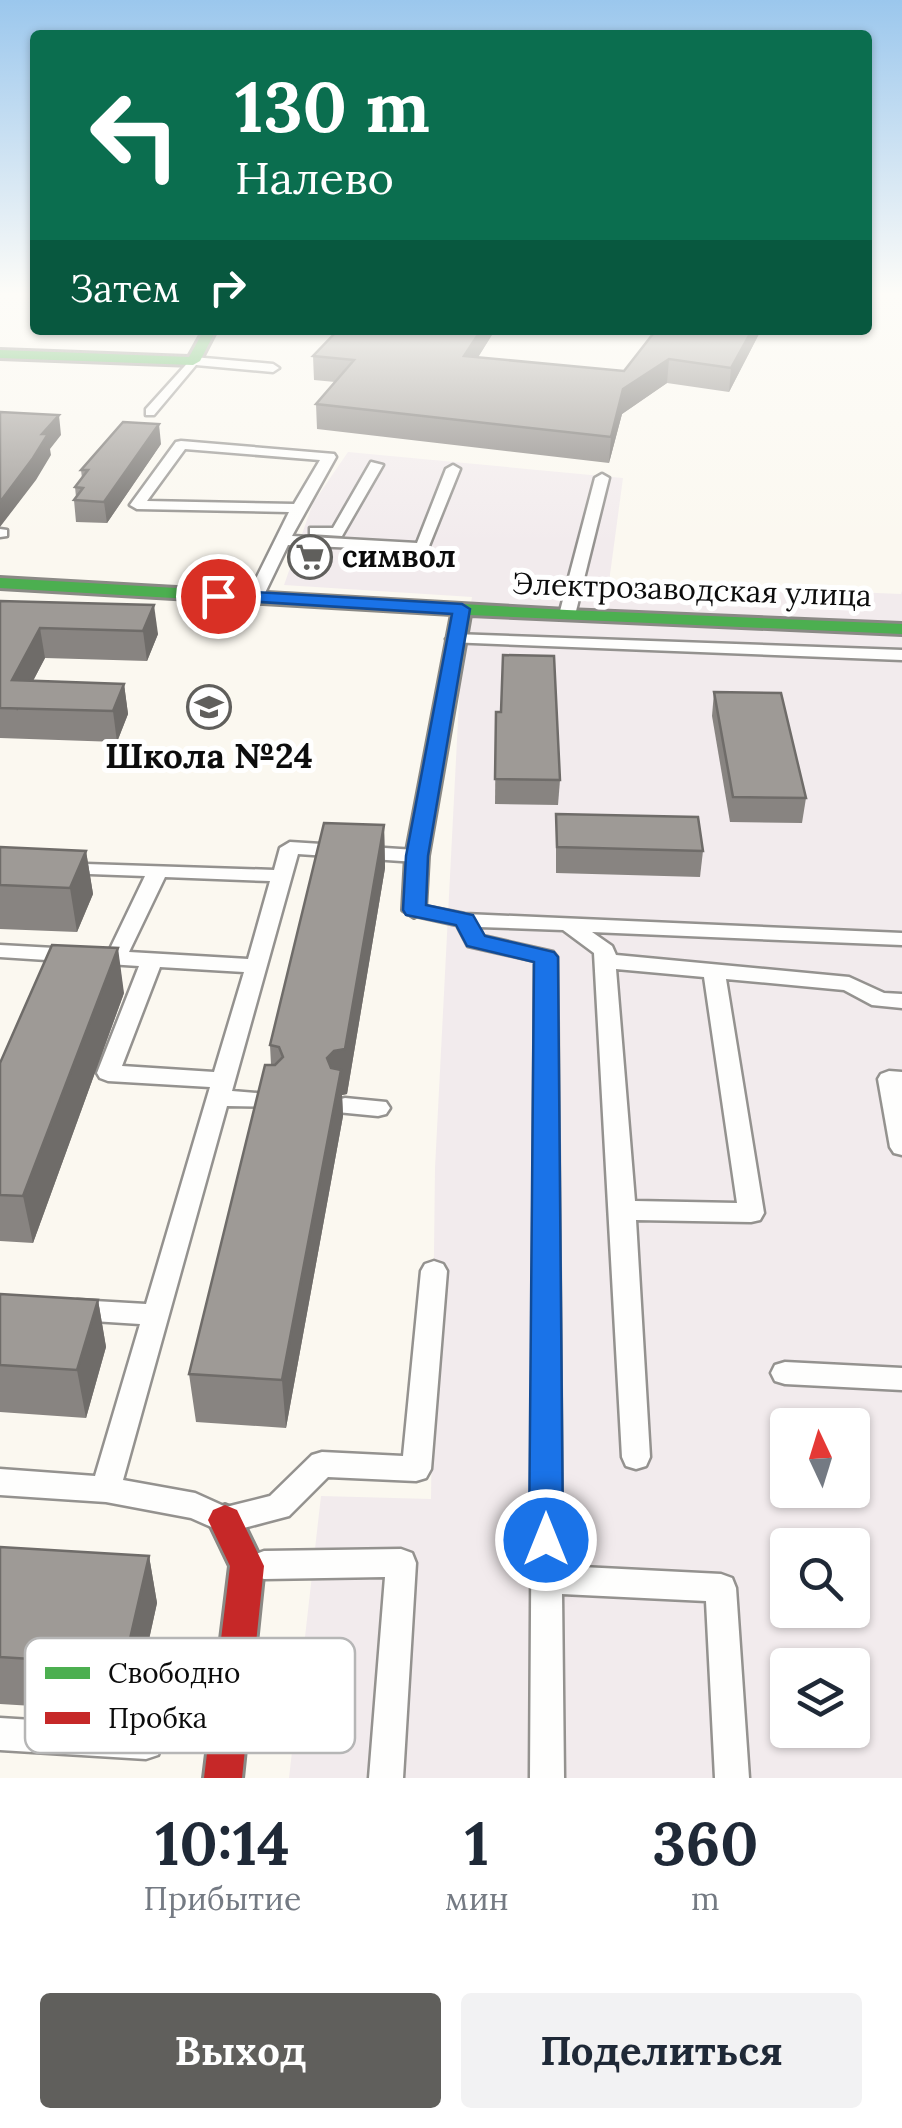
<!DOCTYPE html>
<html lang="ru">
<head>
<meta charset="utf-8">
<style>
  :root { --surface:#fff; --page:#f2f2f3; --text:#1f2937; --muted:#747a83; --accent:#605f5c }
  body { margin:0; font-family:Lora,serif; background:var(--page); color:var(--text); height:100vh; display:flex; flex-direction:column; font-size:38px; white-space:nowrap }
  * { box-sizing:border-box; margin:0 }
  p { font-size:32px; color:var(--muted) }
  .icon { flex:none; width:55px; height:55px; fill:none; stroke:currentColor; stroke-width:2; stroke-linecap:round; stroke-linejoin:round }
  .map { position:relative; height:1778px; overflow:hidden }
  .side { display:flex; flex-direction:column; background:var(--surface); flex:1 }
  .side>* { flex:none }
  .top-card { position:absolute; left:30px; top:30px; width:842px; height:305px; border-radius:10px; box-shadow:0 2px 8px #0004; background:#0b6e4f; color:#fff; overflow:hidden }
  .needle { width:65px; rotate:356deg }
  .fabs { position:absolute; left:770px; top:1408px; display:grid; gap:20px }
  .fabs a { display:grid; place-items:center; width:100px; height:100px; border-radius:10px; background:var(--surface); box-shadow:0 2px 8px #0004; font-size:50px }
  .pin { position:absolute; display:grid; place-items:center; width:85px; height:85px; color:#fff; margin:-42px; border:5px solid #fff; border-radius:50%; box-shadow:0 2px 10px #0007 }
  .me { position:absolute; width:110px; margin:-55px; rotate:0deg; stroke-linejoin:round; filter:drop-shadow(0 0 8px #0008) }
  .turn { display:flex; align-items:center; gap:35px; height:210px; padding:0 40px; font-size:45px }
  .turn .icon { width:130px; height:130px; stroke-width:2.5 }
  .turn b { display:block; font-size:70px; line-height:85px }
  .then { display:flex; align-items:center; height:95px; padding:0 40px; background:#0003; gap:20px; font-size:38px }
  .eta { display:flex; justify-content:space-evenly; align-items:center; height:170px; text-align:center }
  .eta b { font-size:60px; font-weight:700; line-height:70px }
  .cta { display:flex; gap:20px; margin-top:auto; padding:20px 40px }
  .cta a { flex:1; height:115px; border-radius:10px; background:var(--accent); color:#fff; font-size:40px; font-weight:700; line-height:115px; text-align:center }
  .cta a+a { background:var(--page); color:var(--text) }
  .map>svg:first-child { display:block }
  .industrial { fill:#f2ebed; fill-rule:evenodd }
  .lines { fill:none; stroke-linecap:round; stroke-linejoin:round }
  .lane-casing { stroke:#94928f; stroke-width:5 }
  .fast-casing { stroke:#8a8985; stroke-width:6 }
  .jam-casing { stroke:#8a8985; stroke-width:6 }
  .lane { fill:#fefefd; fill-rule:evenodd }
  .fast { fill:#4caf50; fill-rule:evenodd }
  .jam { fill:#c62828; fill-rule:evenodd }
  .wall { fill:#888481 }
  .shaded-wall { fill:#6f6c69 }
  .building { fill:#9e9a96; stroke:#6f6c69; stroke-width:2.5 }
  .route { fill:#1a73e8; stroke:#114b97; stroke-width:2.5 }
  .labels { text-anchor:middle; stroke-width:10; stroke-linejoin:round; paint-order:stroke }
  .far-poi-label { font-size:30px; font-weight:bold; fill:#0c0c0c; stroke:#fff; text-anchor:start }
  .far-street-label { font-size:30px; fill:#0c0c0c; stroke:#fff }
  .poi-label { font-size:35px; font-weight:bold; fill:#0c0c0c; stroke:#fff }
  .key { fill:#fff; stroke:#b6b6b6; stroke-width:2.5 }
  .key-label { font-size:28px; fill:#0c0c0c }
</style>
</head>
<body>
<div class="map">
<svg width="902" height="1778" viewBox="0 0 902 1778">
  <rect width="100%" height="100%" fill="#fbf8f0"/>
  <path class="industrial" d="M348 452 623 478 609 582 901 594 902 591V1778H289L321 1496 431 1499 435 1168 461 662 472 597 284 585 313 503ZM788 1425H852V1490H788ZM788 1545H852V1610H788ZM788 1665H852V1730H788Z"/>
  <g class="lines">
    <g class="lane-casing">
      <g id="lane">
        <polygon points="193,357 273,364 279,368 273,372 196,365 154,415 146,415 146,409"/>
        <path d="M181 441 334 454 336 457 292 536 417 543 446 469 453 465 460 469 427 551 288 545 263 597 255 602 247 597 289 512 137 509 130 505 176 442ZM185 449 320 460 294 504 147 501Z"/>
        <polygon points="371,462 383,465 342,536 310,534 310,528 333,528"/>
        <polygon points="602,474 609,478 575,615 573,618 561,618 559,615 595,478"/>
        <polygon points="0,529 7,530 7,536 0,537"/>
        <polygon points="454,634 902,650 902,660 448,642 446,639"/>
        <path d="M290 842 416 850 426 856 416 862 298 854 232 1091 279 1095 283 1101 279 1107 227 1106 123 1480 195 1493 226 1507 270 1496 312 1455 322 1452 403 1456 421 1271 425 1264 434 1261 443 1264 447 1271 431 1469 426 1478 416 1481 328 1477 289 1516 225 1533 191 1518 106 1502 0 1495V1469L95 1476 140 1324 77 1320 68 1317 64 1310 68 1303 77 1300 146 1304 210 1087 108 1081 100 1078 97 1073 139 966 0 957V945L109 951 145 876 62 873 52 867 55 863 274 870 280 848ZM165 877 270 881 248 959 129 952ZM160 967 244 972 214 1072 122 1066Z"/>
        <path d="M414 904 465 914 902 933V945L592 932 612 946 616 955 849 977 884 993 902 994V1008L872 1005 844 990 726 979 764 1213 760 1220 751 1222 636 1220 650 1457 646 1466 636 1469 626 1466 622 1457 594 953 563 930 479 927 483 936 553 952 557 957 562 1566 721 1574 732 1578 736 1588 749 1778H715L706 1601 562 1594 564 1778H530L535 961 468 946 457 925 407 914 404 910ZM616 969 704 977 737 1203 635 1201Z"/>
        <polygon points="889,1071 902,1072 902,1155 894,1153 890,1147 878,1079 881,1074"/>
        <polygon points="345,1098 386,1102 390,1108 386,1114 378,1116 337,1112 333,1106 337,1100"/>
        <polygon points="785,1362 902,1368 902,1390 785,1384 775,1381 771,1373 775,1365"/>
        <polygon points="401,1549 412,1553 416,1563 403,1778 369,1778 385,1577 264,1579 253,1575 249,1565 253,1555 264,1551"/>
        <polygon points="0,1718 146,1727 158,1731 163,1743 158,1755 146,1759 0,1750"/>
      </g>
    </g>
    <g class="fast-casing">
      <g id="fast">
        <polygon points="204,330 216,330 200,361 193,365 0,358 0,350 189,357"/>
        <polygon points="0,578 567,610 902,624 902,634 470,615 428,856 425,910 414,917 403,910 406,856 452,614 0,588"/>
      </g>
    </g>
    <g class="jam-casing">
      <polygon id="jam" points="225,1505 237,1510 264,1566 242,1778 204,1778 230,1566 208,1520 213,1510"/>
    </g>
    <use href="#lane" class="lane"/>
    <use href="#fast" class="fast"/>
    <use href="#jam" class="jam"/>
  </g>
  <g class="wall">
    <polygon points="338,330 495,330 478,357 624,371 761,330 729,392 667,383 622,414 609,463 317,429 316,404 335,382 314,380 313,356"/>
    <polygon points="161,444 107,523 76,522 74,500 76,497 75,487 82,478 81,470"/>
    <polygon points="0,601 158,634 147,661 45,658 33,681 124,684 128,714 117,742 0,738"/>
    <polygon points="714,692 806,798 802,823 730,822 712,716"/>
    <polygon points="496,712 560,780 558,805 495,804"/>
    <polygon points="556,814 703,851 700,877 556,873"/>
    <polygon points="384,825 385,868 347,1094 342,1095 343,1116 286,1428 196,1422 189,1374 271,1065 270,1045"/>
    <polygon points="0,847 86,851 93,894 77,932 0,929"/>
    <polygon points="124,993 33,1243 0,1241 0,1063"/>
    <polygon points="0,1294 98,1300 106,1347 86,1418 0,1412"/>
    <polygon points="0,1547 149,1556 157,1603 133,1712 0,1704"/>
  </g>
  <g class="shaded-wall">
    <polygon points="481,330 495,330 464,380 464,356"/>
    <polygon points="752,330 761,330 729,392 731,368"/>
    <polygon points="669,359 667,383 622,414 609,463 611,437 623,389"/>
    <polygon points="59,415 61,435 50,449 51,455 36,480 0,527 0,502 42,434"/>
    <polygon points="159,424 161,444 107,523 104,502"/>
    <polygon points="154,605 158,634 147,661 143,631"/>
    <polygon points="40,628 45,658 17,711 12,680"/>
    <polygon points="124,684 128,714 117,742 113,711"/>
    <polygon points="384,825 385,868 347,1094 342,1095 343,1116 286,1428 282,1380 327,1058"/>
    <polygon points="86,851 93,894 77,932 70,888"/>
    <polygon points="118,948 124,993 33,1243 23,1196"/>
    <polygon points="98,1300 106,1347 86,1418 77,1370"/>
    <polygon points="149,1556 157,1603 133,1712 124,1665"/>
  </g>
  <g class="building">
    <polygon points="338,330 481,330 464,356 624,371 656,330 752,330 731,368 669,359 623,389 611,437 316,404 354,360 313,356"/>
    <polygon points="0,412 59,415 42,434 48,434 33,458 0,502"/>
    <polygon points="123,422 159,424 104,502 74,500 83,488 75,487 88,470 81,470"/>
    <polygon points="0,601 154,605 143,631 40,628 12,680 124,684 113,711 0,708"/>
    <polygon points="503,655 554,656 560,780 495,779 496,712 501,712"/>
    <polygon points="714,692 781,693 806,798 733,797"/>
    <polygon points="556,814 698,817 703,851 557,847"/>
    <polygon points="324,823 384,825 345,1049 334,1051 327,1058 331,1068 341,1070 282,1380 189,1374 265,1065 275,1065 283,1057 279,1047 270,1045"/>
    <polygon points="0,847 86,851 70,888 0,885"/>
    <polygon points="52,945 118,948 23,1196 0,1195 0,1063"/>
    <polygon points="0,1294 98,1300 77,1370 0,1365"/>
    <polygon points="0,1547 149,1556 124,1665 0,1657"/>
  </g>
  <linearGradient id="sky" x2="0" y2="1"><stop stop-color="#9bc7ed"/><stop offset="0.54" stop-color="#fdfcf8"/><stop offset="1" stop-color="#fdfcf8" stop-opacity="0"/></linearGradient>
  <rect width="902" height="544" fill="url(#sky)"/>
  <polygon class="route" points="218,590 462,604 470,609 428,856 426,905 473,915 485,936 554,952 558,957 563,1540 558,1551 546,1555 534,1551 529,1540 534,962 467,946 456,925 406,915 403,910 406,856 452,614 212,599 209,596"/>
  <defs>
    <g id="supermarket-ring" transform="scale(2.25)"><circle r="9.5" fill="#fff" stroke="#605f5c" stroke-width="1.5"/><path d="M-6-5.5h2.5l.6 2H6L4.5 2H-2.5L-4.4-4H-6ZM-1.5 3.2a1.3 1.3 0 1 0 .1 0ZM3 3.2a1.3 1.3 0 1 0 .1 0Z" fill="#605f5c"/></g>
    <g id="school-ring" transform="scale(2.25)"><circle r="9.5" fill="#fff" stroke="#605f5c" stroke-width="1.5"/><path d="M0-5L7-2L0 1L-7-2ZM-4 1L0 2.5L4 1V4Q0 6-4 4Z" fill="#605f5c"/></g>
  </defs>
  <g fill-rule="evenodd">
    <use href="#supermarket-ring" x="310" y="557"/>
    <use href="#school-ring" x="209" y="707"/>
  </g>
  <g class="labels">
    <g class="far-poi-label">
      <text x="342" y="567">символ</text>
    </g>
    <g class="far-street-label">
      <text transform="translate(692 590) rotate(2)" y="10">Электрозаводская улица</text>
    </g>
    <g class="poi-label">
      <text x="209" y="768">Школа №24</text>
    </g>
  </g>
  <rect x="25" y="1638" width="330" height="115" rx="15" class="key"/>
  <rect x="45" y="1667" width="45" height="12" fill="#4caf50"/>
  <rect x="45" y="1712" width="45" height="12" fill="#c62828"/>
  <g class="key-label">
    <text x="108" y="1683">Свободно</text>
    <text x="108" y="1728">Пробка</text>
  </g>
</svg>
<div class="fabs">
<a><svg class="needle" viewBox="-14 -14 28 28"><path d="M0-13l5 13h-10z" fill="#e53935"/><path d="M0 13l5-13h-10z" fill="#747a83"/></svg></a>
<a><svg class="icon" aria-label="search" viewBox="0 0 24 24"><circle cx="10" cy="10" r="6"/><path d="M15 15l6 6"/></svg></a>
<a><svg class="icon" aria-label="layers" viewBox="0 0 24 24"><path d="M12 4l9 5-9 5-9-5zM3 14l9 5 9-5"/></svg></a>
</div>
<div class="pin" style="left:218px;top:596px;background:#d93025"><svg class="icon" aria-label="arrive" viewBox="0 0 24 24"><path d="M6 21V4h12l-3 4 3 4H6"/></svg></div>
<svg class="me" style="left:546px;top:1540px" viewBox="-20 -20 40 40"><circle r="17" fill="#1a73e8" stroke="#fff" stroke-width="3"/><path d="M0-11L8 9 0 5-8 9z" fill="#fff"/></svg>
<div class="top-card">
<div class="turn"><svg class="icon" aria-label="left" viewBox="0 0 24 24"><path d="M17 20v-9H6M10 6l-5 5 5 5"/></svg><div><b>130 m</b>Налево</div></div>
<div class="then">Затем<svg class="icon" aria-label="right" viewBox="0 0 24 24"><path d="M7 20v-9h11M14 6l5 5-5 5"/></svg></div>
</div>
</div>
<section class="side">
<div class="eta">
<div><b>10:14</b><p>Прибытие</p></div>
<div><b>1</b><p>мин</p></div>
<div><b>360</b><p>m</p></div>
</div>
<div class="cta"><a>Выход</a><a>Поделиться</a></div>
</section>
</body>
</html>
